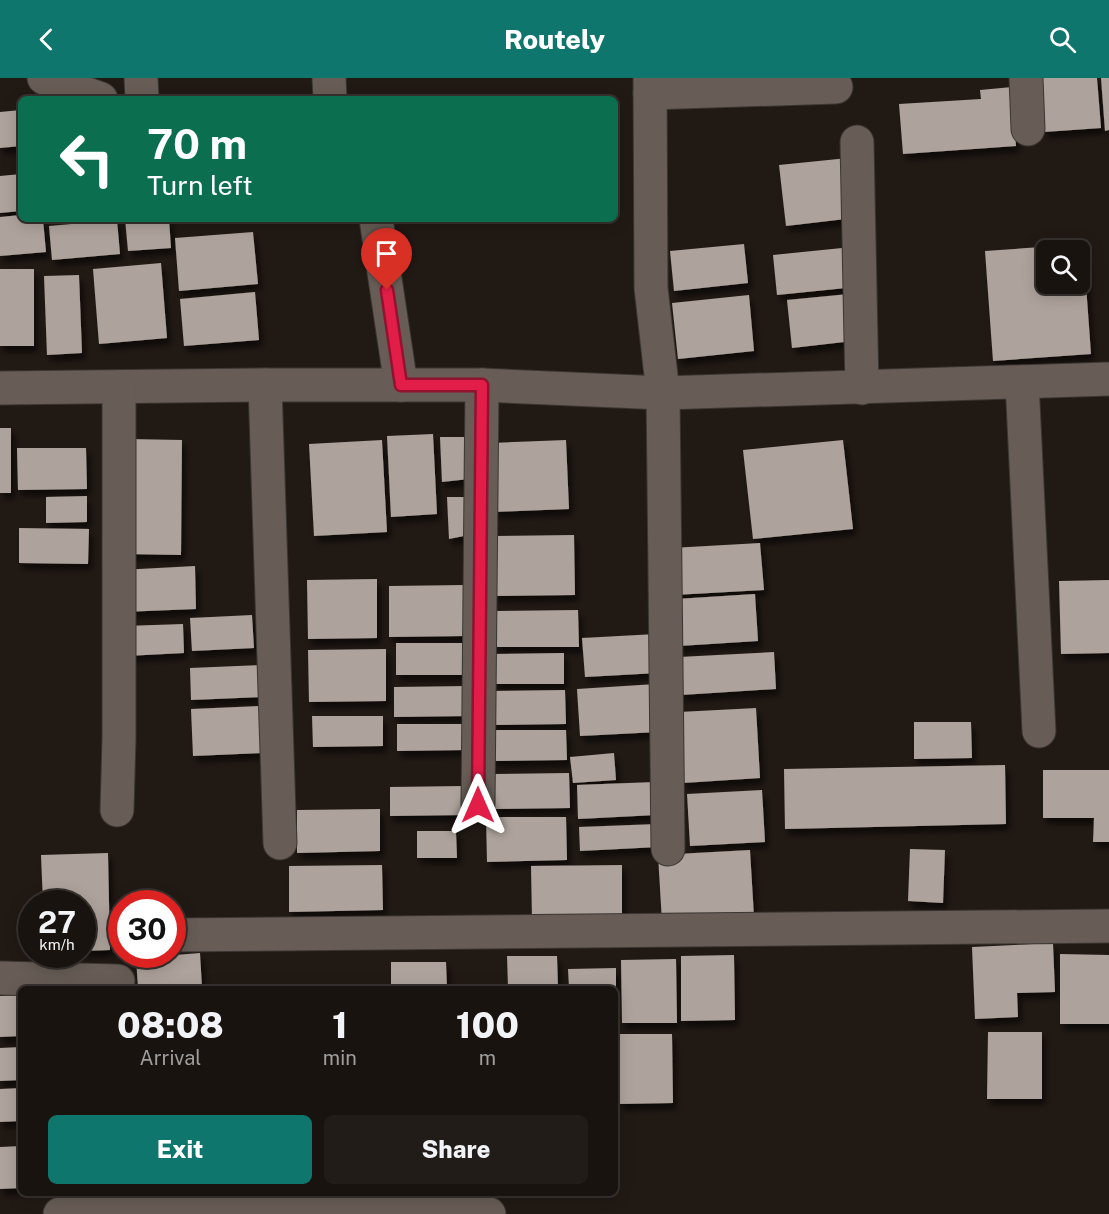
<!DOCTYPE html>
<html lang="en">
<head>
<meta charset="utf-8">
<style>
  :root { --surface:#19130f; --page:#221c18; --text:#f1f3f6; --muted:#9f9e9e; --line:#37322f; --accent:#0f766e }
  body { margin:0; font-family:"Public Sans",sans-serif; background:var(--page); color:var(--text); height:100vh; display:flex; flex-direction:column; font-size:22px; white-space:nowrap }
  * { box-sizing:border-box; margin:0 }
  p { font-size:20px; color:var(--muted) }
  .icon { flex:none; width:33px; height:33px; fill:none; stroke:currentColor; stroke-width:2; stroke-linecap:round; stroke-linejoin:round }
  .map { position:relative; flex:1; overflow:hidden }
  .details { position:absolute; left:18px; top:908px; width:600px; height:210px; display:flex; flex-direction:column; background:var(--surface); border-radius:9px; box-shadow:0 3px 15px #0003,0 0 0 2px var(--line) }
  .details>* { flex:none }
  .top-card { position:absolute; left:18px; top:18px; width:600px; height:126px; border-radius:9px; box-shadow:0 3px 15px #0003,0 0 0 2px var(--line); background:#0b6e4f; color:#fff; overflow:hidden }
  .controls { position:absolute; left:1036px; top:162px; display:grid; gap:12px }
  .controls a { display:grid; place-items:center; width:54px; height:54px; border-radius:9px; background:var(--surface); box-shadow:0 3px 15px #0003,0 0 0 2px var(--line); font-size:30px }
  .speed { position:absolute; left:18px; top:812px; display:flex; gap:12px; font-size:30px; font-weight:700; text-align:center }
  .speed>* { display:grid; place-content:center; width:78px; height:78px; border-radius:50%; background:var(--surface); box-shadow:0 3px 15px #0003,0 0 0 2px var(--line); line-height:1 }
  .speed small { font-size:15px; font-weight:400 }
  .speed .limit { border:9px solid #d22; background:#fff; color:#111 }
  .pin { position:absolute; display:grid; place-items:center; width:51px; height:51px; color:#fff; margin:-62px -26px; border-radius:50% 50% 50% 0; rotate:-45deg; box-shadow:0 0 6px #0007 }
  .pin .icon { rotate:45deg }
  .me { position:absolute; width:66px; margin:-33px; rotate:0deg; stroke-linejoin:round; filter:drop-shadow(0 0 4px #0008) }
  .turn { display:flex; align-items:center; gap:21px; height:126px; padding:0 30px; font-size:27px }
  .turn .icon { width:78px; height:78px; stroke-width:2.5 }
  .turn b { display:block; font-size:42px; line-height:51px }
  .eta { display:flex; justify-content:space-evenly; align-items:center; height:102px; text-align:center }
  .eta b { font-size:36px; font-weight:800; line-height:42px }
  .primary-button { display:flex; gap:12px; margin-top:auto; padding:12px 30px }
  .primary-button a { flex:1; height:69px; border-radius:9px; background:var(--accent); color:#fff; font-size:24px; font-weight:800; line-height:69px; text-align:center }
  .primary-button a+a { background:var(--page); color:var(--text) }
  header { display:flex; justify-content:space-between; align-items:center; height:78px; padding:0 30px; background:var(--accent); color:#fff; font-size:27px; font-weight:800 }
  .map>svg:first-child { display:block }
  .building { fill:#aea39c; fill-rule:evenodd; filter:url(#shadow) }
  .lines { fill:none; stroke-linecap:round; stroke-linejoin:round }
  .minor-casing { stroke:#3b3633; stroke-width:35 }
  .minor { stroke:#675d56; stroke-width:33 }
  .route-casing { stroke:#92132f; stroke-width:15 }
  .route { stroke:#e11d48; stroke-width:10 }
</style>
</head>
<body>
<header><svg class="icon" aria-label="back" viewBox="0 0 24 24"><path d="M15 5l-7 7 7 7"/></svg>Routely<svg class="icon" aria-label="search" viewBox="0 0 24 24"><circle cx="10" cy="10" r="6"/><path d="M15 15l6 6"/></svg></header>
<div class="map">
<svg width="1109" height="1136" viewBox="0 0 1109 1136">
  <defs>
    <filter id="shadow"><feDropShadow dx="3.5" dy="6" stdDeviation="3" flood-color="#0009"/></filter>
  </defs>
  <rect width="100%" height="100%" fill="#211914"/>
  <g class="building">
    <polygon points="1041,0 1097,0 1101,50 1044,54"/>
    <polygon points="1101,0 1109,0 1109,52 1105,53"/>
    <polygon points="1012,9 1016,68 903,76 899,26 981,21 980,12"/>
    <polygon points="21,32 21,68 0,70 0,34"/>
    <polygon points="848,80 854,140 786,148 779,87"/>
    <polygon points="21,96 21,133 0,135 0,98"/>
    <polygon points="21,137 21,141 43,141 46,174 0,178 0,139"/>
    <polygon points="125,141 169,141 171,170 128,173"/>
    <polygon points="117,142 120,176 52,182 49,148"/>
    <polygon points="253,154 258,206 179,213 175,160"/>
    <polygon points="744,166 748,205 674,213 670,173"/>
    <path d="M1083 166 1091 276 993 283 985 173ZM1047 172H1080V206H1047Z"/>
    <polygon points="842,170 846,210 777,217 773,177"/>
    <polygon points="161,185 167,260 99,266 93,191"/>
    <rect x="0" y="191" width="34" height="77"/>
    <polygon points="79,197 82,275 47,277 44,198"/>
    <polygon points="255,214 259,262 184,268 180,221"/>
    <polygon points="849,216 853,263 792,270 787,222"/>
    <polygon points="749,217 754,273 678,281 672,225"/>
    <rect x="0" y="350" width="11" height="65"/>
    <polygon points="433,356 437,436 391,439 387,358"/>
    <polygon points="440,359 468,359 469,401 442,404"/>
    <polygon points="128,361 182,362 181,477 127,476"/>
    <polygon points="382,362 387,454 314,458 309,366"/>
    <polygon points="566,362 569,431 494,434 490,365"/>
    <polygon points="843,362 853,451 753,461 743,372"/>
    <polygon points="17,370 86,370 87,411 18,412"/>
    <polygon points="87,418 87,444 46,445 46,419"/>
    <polygon points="447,419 470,419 469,457 449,461"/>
    <polygon points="19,450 89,451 88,486 19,485"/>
    <polygon points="574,457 575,517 493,518 493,458"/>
    <polygon points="760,465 764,512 674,517 671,470"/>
    <polygon points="195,488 196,531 122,534 120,492"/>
    <polygon points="377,501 377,560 308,561 307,502"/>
    <polygon points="1109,502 1109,575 1061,576 1059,503"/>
    <polygon points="464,507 465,558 389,559 389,508"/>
    <polygon points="755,516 758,563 679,568 676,521"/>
    <polygon points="578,532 579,569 496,569 495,533"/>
    <polygon points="252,537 254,570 192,573 190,540"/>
    <polygon points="183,546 184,575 126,578 124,548"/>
    <polygon points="656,556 658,595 585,599 582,560"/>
    <rect x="396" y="565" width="67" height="32"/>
    <polygon points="386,571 386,623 309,624 308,572"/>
    <polygon points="774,574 776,611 681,617 679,579"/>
    <polygon points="564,575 564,606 494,606 493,576"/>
    <polygon points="261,587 262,619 191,622 190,590"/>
    <polygon points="656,606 658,654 580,658 577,611"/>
    <polygon points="468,608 468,638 394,639 394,609"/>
    <polygon points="565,612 566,646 490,647 490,613"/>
    <polygon points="260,628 262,675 193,678 191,631"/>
    <polygon points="756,630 760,700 683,705 679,634"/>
    <polygon points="312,638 383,638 383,668 313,669"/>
    <polygon points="914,644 971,644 972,680 914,681"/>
    <polygon points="397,646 465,646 466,672 397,673"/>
    <polygon points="492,652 566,652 567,682 493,683"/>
    <polygon points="614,675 616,702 573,705 570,679"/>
    <polygon points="1005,687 1006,746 785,751 784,691"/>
    <polygon points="1043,692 1109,692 1109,764 1093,764 1094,740 1043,740"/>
    <polygon points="569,695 570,730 495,731 495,696"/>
    <polygon points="654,704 656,737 578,741 577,707"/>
    <polygon points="463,708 464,737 390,738 390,709"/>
    <polygon points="762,712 765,764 690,768 687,716"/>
    <polygon points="380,731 380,773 297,775 297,732"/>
    <polygon points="486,739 566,739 567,782 487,784"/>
    <polygon points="657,746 658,769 580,773 579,749"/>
    <polygon points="417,753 456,753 457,780 417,780"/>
    <polygon points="910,771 945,772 943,825 908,823"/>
    <polygon points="750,772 754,839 662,844 658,777"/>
    <polygon points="108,775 110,872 82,873 82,825 43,825 41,777"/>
    <polygon points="382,787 383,832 289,834 289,788"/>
    <polygon points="622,787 622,839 532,841 531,788"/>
    <polygon points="1053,865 1055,914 1017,915 1018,939 975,941 972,869"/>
    <polygon points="200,875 202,910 138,910 136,880"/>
    <polygon points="1060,876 1109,877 1109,946 1060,946"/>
    <polygon points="734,877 735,942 681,943 681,878"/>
    <polygon points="507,878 557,878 558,910 508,910"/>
    <polygon points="676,881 677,945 622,945 621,882"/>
    <polygon points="391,884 446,884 447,910 391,910"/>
    <polygon points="616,890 616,910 569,910 568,891"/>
    <polygon points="21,917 21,958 0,959 0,918"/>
    <polygon points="988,954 1042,954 1042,1021 987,1021"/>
    <polygon points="618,956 672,956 673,1025 619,1026"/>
    <polygon points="21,969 21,1002 0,1003 0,970"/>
    <polygon points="21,1010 21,1043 0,1044 0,1011"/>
    <polygon points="21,1068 21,1110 0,1111 0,1069"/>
    <polygon points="61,1114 110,1114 111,1125 62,1127"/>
    <polygon points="138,1114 194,1114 194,1132 138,1131"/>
    <rect x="440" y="1114" width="37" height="9"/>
  </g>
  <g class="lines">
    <g class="minor-casing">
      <g id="minor">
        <polyline points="44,0 101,21"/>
        <polyline points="141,0 142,21"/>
        <polyline points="329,0 330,21"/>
        <polyline points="650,0 651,210 663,315 668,771"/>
        <polyline points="1026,0 1028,51"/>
        <polyline points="650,15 836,9"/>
        <polyline points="857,64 862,310"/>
        <polyline points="376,141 401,307"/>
        <polyline points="1022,304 1039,653"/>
        <polyline points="265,307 280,765"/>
        <polyline points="0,310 265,307 482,307 663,315 1109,301"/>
        <polyline points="478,727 482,307"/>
        <polyline points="117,732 119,661 119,309"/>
        <polyline points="172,857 1109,848"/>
        <polyline points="0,900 118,903"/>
        <polyline points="60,1136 118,1134 489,1136"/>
      </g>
    </g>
    <use href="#minor" class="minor"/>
  </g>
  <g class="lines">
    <g class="route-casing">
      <polyline id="route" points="387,212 401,307 482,307 478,727"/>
    </g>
    <use href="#route" class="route"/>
  </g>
</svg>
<div class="controls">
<a><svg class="icon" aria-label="search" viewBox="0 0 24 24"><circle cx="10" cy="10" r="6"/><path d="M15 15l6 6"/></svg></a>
</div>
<div class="speed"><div>27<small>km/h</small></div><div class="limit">30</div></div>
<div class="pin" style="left:387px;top:212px;background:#d93025"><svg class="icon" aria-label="arrive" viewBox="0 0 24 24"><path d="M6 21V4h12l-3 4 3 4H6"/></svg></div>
<svg class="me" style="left:478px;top:727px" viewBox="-20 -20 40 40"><path d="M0-17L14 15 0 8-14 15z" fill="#e11d48" stroke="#fff" stroke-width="4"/></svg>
<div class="top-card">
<div class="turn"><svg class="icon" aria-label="left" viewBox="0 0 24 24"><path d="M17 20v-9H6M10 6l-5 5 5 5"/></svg><div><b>70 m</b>Turn left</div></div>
</div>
<section class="details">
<div class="eta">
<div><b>08:08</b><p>Arrival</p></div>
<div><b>1</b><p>min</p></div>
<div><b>100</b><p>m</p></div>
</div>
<div class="primary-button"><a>Exit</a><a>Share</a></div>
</section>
</div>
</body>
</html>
